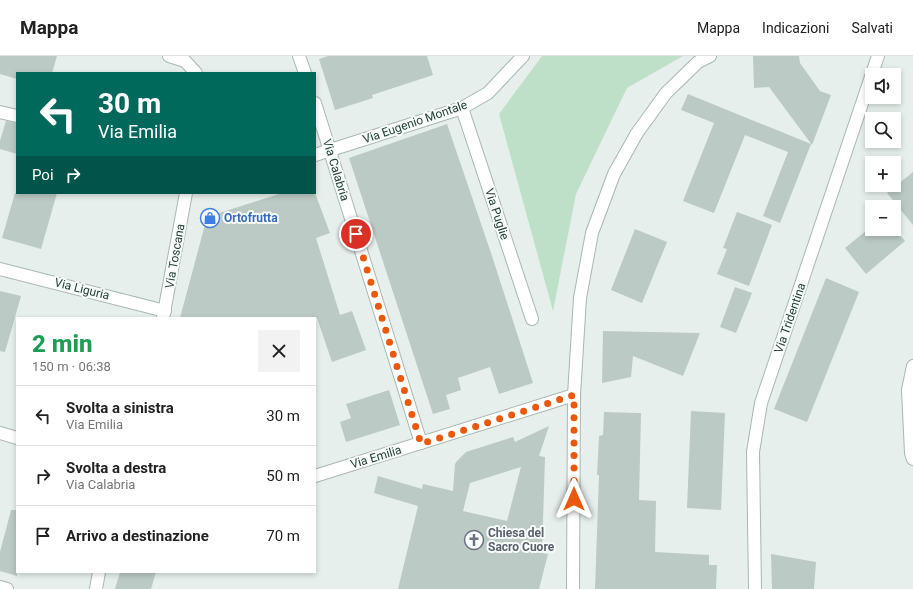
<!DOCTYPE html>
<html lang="it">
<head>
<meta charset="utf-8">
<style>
  :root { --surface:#fff; --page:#f2f2f2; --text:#222; --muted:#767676; --line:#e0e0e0 }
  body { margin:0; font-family:Roboto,sans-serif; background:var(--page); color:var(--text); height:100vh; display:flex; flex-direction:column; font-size:15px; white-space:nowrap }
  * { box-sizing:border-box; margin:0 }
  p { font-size:13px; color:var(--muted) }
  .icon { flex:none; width:22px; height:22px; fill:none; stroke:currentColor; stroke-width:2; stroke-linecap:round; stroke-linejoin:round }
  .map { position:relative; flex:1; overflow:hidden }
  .details { position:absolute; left:16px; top:261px; width:300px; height:256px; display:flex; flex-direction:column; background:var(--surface); border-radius:0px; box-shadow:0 2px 6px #0003 }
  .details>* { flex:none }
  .top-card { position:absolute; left:16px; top:16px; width:300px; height:122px; border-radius:0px; box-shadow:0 2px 6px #0003; background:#00695c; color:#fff; overflow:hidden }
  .tools { position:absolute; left:865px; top:12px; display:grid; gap:8px }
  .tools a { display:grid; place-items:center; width:36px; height:36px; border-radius:0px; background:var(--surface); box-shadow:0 2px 6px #0003; font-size:20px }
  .pin { position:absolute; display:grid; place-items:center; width:34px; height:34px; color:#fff; margin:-17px; border:2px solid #fff; border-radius:50%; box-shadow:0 1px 4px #0007 }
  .me { position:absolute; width:44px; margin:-22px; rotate:0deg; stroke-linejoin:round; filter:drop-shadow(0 0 3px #0008) }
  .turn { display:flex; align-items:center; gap:14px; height:84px; padding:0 16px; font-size:18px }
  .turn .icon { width:52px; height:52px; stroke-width:2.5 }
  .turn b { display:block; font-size:28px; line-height:34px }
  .then { display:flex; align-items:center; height:38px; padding:0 16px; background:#0003; gap:8px; font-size:15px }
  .round { display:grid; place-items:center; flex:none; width:42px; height:42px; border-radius:0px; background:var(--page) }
  .head { display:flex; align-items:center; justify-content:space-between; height:68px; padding:0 16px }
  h1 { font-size:24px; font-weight:800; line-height:30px; color:#1e9e55 }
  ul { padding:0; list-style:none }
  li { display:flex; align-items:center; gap:12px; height:60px; padding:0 16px; border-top:1px solid var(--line) }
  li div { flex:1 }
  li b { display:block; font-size:15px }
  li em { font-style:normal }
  header { display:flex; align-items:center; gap:24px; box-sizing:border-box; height:56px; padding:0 20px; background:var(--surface); border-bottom:1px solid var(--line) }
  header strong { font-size:19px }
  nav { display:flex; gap:22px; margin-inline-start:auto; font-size:14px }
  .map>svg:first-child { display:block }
  .green { fill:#bfe0c8 }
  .building { fill:#bbcac4; fill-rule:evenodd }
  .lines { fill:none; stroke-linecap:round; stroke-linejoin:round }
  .minor-casing { stroke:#a8b8b2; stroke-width:14 }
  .minor { stroke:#fff; stroke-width:12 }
  .route { stroke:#ea580c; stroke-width:7; stroke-dasharray:0 12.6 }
  .labels { text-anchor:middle; stroke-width:4; stroke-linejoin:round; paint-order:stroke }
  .street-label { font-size:12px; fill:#24423a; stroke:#f7fbf9 }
  .shop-label { font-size:12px; font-weight:bold; fill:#366cbe; stroke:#f7fbf9; text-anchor:start }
  .worship-label { font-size:12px; font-weight:bold; fill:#5b616d; stroke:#f7fbf9; text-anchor:start }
</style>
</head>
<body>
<header>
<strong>Mappa</strong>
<nav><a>Mappa</a><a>Indicazioni</a><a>Salvati</a></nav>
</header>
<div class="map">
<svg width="913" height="533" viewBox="0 0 913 533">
  <rect width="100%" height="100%" fill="#e6efeb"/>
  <polygon class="green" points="542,0 683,0 627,32 576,138 553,255 499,58"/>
  <g class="building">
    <polygon points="0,0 57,0 52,17 17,17 17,23 0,18"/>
    <polygon points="328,0 427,0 433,19 372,39 373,42 335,54 319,3"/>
    <polygon points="753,0 799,0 800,7 820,35 831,39 812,89 769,31 754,32"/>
    <polygon points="688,38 811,88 780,167 763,160 788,96 745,79 714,157 683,145 714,67 681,54"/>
    <polygon points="6,65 17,67 17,98 0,93 0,85"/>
    <polygon points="447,68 491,197 533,327 499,338 490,311 458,322 461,334 446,339 450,353 433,358 349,102"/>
    <polygon points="913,116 913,169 887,137"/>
    <polygon points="15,137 57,137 41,193 2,182"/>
    <polygon points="282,137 315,137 330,177 316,182 340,259 352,255 366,294 332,306 317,262 180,262 207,161"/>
    <polygon points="737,156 772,169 749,230 717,218 727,193 723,192"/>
    <polygon points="872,170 872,173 894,172 905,185 866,218 845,192"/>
    <polygon points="635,173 667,186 642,247 611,234"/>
    <polygon points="826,222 859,236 807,366 774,353"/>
    <polygon points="735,231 752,237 736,277 720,271"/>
    <polygon points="0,235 21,240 5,296 0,295"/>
    <polygon points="603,275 700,277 683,320 633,300 631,321 602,327"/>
    <polygon points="389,334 400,369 346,386 340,366 351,362 346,348"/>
    <polygon points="691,355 725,357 721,454 687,452"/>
    <polygon points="604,356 641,357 639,444 656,445 655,496 709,499 709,509 717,509 716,533 595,533 599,419 597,419 599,380 603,379"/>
    <path d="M549 370 539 400 545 401 542 497 548 498 539 533H398L418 450 374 437 378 420 422 433 423 428 453 435 455 408 457 405 466 396 513 381 515 386ZM521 411 507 465 463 455 470 427Z"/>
    <polygon points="11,454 17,454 17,520 0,515 0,496"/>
    <polygon points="771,498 816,506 814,533 772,533"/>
    <polygon points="120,516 156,516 151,533 115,533"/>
  </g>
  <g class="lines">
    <g class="minor-casing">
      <g id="minor">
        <polyline points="169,0 185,5 196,17"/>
        <polyline points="299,0 305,17"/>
        <polyline points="315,47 421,387"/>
        <polyline points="462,52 532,263"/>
        <polyline points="0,56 17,60"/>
        <polyline points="315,99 462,52 488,37 523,0"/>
        <polyline points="0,213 165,255"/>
        <polyline points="163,262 186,137"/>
        <polyline points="913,310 908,334 911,397 913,403"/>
        <polyline points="0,377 17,382"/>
        <polyline points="315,420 574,339"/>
        <polyline points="0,531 7,533"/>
        <polyline points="96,533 99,516"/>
        <polyline points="573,533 574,339 580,242 592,177 614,118 637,77 666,37 698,6 710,0"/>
        <polyline points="755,533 753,396 761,347 878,0"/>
      </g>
    </g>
    <use href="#minor" class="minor"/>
  </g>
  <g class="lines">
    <polyline class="route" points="356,178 421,388 574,339 574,443"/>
  </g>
  <defs>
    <g id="shop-ring" transform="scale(1)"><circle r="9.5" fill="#f7fbf9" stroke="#3f7fe0" stroke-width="1.5"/><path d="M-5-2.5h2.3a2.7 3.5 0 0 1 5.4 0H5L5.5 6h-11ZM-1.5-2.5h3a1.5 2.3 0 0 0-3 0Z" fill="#3f7fe0"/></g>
    <g id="church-ring" transform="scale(1)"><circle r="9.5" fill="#f7fbf9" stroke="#6b7280" stroke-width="1.5"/><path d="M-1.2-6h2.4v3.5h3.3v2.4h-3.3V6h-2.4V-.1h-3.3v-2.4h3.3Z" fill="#6b7280"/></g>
  </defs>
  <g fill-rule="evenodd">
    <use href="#shop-ring" x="210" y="162"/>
    <use href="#church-ring" x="474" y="484"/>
  </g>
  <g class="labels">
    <g class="street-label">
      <text transform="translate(415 66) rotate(-19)" y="4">Via Eugenio Montale</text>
      <text transform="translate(336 114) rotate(73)" y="4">Via Calabria</text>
      <text transform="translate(497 158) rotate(72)" y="4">Via Puglie</text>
      <text transform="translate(175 200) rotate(-80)" y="4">Via Toscana</text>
      <text transform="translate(82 233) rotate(14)" y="4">Via Liguria</text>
      <text transform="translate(790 262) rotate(-71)" y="4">Via Tridentina</text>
      <text transform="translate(376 401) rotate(-17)" y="4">Via Emilia</text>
    </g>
    <g class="shop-label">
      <text x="224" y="166">Ortofrutta</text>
    </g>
    <g class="worship-label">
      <text x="488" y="481">Chiesa del<tspan x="488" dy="14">Sacro Cuore</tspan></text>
    </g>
  </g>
</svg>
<div class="tools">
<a><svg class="icon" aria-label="sound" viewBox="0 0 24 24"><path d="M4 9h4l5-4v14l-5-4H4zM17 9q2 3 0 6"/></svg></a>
<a><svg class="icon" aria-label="search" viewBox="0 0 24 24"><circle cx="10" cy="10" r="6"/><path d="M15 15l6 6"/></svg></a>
<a>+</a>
<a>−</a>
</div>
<div class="pin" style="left:356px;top:178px;background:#d93025"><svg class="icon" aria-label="arrive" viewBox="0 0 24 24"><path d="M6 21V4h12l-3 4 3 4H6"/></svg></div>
<svg class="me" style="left:574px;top:443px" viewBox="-20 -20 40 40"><path d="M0-17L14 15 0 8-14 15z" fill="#ea580c" stroke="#fff" stroke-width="4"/></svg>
<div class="top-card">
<div class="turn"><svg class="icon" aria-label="left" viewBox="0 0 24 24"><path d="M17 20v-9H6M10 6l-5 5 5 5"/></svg><div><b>30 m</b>Via Emilia</div></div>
<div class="then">Poi<svg class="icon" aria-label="right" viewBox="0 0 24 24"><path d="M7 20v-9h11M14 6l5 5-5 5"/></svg></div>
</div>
<section class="details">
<div class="head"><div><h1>2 min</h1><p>150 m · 06:38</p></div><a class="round"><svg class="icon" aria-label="close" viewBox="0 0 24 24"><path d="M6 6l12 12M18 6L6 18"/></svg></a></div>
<ul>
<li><svg class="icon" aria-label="left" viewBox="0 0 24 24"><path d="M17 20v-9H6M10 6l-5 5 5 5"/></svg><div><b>Svolta a sinistra</b><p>Via Emilia</p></div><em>30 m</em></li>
<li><svg class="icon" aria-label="right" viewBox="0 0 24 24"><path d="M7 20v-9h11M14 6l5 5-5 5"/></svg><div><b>Svolta a destra</b><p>Via Calabria</p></div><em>50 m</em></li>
<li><svg class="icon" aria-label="arrive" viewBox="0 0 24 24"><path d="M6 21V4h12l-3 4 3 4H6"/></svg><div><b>Arrivo a destinazione</b></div><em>70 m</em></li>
</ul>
</section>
</div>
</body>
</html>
